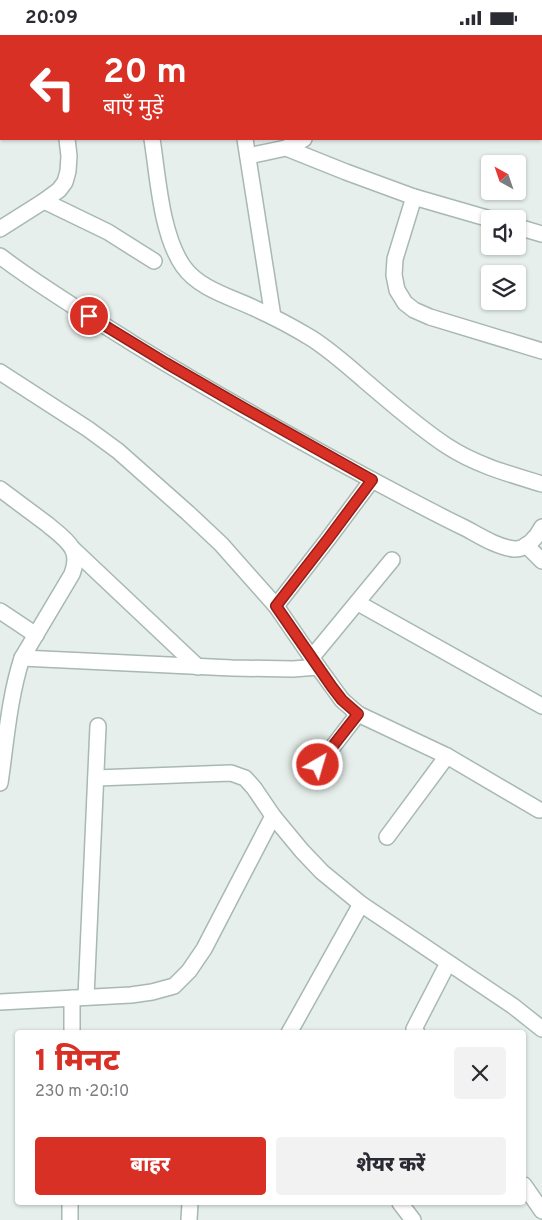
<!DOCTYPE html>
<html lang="hi">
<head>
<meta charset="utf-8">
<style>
  :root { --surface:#fff; --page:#f2f2f3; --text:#2b2b33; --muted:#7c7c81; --accent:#d93025 }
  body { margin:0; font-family:Overpass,"Noto Sans Devanagari",sans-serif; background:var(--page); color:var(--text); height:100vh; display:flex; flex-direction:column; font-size:19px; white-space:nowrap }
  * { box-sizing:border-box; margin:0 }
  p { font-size:16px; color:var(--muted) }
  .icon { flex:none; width:28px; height:28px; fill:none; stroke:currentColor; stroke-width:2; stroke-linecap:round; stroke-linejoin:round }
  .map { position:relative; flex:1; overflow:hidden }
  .panel { position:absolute; left:15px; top:995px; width:511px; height:175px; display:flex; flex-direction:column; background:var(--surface); border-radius:5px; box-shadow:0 1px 4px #0004 }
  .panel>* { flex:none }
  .hud { position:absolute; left:0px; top:0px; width:542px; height:105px; box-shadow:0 1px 4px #0004; background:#d93025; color:#fff; overflow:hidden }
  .needle { width:32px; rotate:320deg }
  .buttons { position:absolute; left:481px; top:120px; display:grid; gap:10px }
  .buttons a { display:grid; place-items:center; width:45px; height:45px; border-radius:5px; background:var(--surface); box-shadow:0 1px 4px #0004; font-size:25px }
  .pin { position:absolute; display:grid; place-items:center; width:42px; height:42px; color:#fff; margin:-21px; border:2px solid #fff; border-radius:50%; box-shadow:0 1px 5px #0007 }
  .me { position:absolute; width:55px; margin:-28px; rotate:38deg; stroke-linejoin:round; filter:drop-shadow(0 0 4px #0008) }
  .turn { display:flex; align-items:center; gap:18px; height:105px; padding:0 20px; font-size:22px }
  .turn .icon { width:65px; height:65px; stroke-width:2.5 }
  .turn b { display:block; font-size:35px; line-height:42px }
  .round { display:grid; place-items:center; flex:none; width:52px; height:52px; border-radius:5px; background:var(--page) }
  .overview { display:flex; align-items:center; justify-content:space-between; height:85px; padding:0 20px }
  h1 { font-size:30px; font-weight:800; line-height:38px; color:var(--accent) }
  .primary-button { display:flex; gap:10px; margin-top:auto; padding:10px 20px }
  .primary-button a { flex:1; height:58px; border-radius:5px; background:var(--accent); color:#fff; font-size:20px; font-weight:800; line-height:58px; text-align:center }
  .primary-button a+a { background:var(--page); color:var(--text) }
  .status { display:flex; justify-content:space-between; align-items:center; height:35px; padding:0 25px; background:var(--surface); direction:ltr }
  .status svg { height:14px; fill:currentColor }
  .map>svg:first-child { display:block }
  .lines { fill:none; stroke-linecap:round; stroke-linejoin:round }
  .minor-casing { stroke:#a8b8b2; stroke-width:18 }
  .minor { stroke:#fff; stroke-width:15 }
  .route-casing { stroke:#8d1f18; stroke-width:12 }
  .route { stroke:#d93025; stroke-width:9 }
</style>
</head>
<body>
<div class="status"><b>20:09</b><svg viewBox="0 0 49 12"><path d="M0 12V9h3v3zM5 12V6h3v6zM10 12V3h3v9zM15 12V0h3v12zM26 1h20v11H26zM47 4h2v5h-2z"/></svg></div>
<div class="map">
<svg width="542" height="1185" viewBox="0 0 542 1185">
  <rect width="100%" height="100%" fill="#e6efeb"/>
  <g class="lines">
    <g class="minor-casing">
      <g id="minor">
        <polyline points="9,0 11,1"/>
        <polyline points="52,0 52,1"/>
        <polyline points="136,0 136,1"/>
        <polyline points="228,0 229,1"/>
        <polyline points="320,1 320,0"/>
        <polyline points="511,1 512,0"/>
        <polyline points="541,82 542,82"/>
        <path d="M152 104C158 142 161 199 183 231 199 254 231 262 254 273 274 282 293 292 311 303 330 315 348 331 364 345 391 368 418 392 447 411 476 430 509 439 542 449"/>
        <polyline points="245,104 273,282"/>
        <polyline points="286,113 346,137 414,162 395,224 394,240 397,255 405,268 414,275 430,282 542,316"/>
        <polyline points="248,121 286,113 304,104"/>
        <polyline points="414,162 490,184"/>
        <polyline points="44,166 108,197 154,226"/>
        <polyline points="518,192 542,199"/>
        <polyline points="0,194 44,166 59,155 65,147 68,136 69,121 67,104"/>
        <path d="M0 221C42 253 88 280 132 308 222 363 315 415 408 464 427 474 446 484 465 493 480 501 497 512 514 514 526 515 537 502 542 492"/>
        <polyline points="0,337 88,394 118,416 188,478 221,509 276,571"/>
        <path d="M0 454C16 466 31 477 47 489 55 496 66 503 72 513 77 522 75 531 72 539L22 623C9 663 6 707 0 748"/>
        <polyline points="526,510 542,526"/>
        <polyline points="73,514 198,632"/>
        <polyline points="358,568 542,671"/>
        <polyline points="0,576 36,600"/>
        <polyline points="312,622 392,525"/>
        <polyline points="22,623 232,633 293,634 318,632 276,571 328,504 372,445"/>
        <polyline points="318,632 342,665 358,679"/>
        <polyline points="318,731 358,679 447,721 539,775"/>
        <polyline points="273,781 302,816 322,837 361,869 513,971 542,994"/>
        <polyline points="387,802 447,721"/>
        <polyline points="86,962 98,691"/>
        <polyline points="0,967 131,960 152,957 174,951 189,936 204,914 273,781 254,753 245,743 231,738 96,743"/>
        <polyline points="72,998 72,963"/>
        <polyline points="289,998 361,869"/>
        <polyline points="417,998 414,994 448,928"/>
        <polyline points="524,1150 542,1176"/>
        <polyline points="400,1168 413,1185"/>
        <polyline points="70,1185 70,1168"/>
        <polyline points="189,1185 190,1168"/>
      </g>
    </g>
    <use href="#minor" class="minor"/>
  </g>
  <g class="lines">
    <g class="route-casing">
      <polyline id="route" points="89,281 166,328 242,372 372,445 328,504 276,571 332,652 342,665 358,679 318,730"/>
    </g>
    <use href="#route" class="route"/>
  </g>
</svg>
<div class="buttons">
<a><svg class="needle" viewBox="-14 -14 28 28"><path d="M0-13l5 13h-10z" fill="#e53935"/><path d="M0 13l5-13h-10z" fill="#7c7c81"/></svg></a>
<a><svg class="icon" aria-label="sound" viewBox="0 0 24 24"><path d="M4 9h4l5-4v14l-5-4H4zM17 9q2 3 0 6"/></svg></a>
<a><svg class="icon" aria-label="layers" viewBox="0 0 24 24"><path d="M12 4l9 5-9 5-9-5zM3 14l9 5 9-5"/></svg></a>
</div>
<div class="pin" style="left:89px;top:281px;background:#d93025"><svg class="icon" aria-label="arrive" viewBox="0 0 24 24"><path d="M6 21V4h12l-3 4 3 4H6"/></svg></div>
<svg class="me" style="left:318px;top:730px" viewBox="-20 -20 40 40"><circle r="17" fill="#d93025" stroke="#fff" stroke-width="3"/><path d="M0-11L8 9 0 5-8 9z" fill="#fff"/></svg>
<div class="hud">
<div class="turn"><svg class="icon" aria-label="left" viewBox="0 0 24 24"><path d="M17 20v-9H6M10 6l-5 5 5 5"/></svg><div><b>20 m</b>बाएँ मुड़ें</div></div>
</div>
<section class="panel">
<div class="overview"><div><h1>1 मिनट</h1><p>230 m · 20:10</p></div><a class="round"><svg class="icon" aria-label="close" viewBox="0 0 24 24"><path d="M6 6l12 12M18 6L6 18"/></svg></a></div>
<div class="primary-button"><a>बाहर</a><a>शेयर करें</a></div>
</section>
</div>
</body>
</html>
